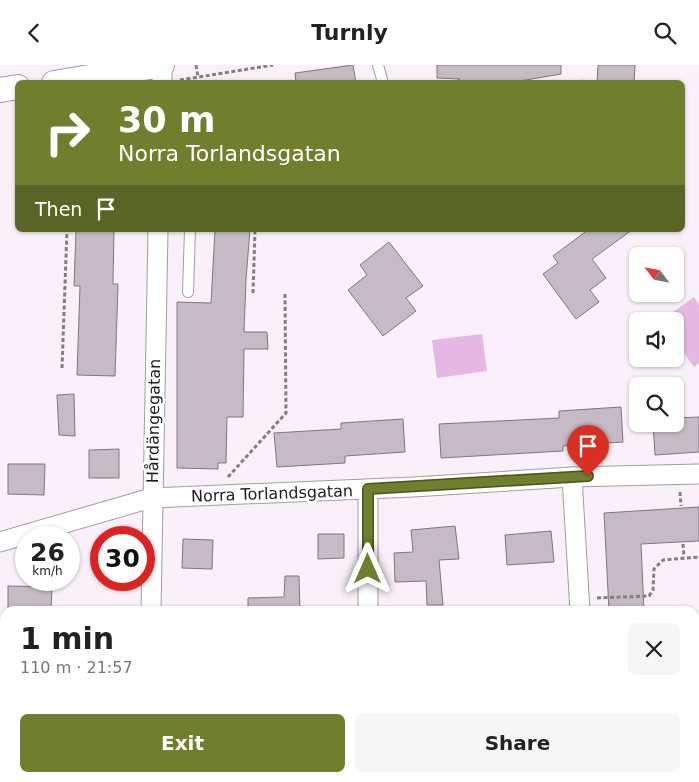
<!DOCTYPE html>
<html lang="en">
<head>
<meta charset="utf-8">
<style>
  :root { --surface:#fff; --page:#f6f6f6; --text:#222; --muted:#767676; --accent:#707f2d }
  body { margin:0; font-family:"DejaVu Sans",sans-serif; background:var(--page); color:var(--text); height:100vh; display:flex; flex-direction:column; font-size:19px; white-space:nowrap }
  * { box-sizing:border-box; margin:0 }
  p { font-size:16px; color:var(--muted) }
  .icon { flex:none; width:28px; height:28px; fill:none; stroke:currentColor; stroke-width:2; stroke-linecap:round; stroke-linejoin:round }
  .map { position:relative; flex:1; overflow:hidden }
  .side { position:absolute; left:0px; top:541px; width:700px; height:176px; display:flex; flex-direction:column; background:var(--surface); border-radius:15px 15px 0 0; box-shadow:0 1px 4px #0004 }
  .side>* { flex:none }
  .hud { position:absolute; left:15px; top:15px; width:670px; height:152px; border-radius:8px; box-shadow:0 1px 4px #0004; background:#707f2d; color:#fff; overflow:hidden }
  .needle { width:32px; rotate:302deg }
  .fabs { position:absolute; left:629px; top:182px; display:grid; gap:10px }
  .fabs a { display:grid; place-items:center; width:55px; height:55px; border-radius:8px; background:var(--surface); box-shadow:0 1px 4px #0004; font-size:25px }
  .speed { position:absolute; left:15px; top:461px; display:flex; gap:10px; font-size:25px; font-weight:700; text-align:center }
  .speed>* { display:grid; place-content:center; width:65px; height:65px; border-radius:50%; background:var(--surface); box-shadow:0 1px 4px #0004; line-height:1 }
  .speed small { font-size:12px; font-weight:400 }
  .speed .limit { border:8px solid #d22; background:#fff; color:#111 }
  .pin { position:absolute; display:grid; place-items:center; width:42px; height:42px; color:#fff; margin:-51px -21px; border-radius:50% 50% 50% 0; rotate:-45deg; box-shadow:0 0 5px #0007 }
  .pin .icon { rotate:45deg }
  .me { position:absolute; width:55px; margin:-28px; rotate:0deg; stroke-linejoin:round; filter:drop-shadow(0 0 4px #0008) }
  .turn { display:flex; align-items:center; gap:18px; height:105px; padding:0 20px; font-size:22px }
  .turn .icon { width:65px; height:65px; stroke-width:2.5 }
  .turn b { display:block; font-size:35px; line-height:42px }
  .then { display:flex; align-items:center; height:48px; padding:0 20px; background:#0003; gap:10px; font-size:19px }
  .round { display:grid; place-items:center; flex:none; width:52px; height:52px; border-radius:8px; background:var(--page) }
  .head { display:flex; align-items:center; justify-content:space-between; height:85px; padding:0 20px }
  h1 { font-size:30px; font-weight:700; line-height:38px }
  .cta { display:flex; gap:10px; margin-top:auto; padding:10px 20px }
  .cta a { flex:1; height:58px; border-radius:8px; background:var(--accent); color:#fff; font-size:20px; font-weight:700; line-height:58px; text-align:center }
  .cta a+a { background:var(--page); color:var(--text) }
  header { display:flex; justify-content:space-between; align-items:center; height:65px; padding:0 20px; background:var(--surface); font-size:22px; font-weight:700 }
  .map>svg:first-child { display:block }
  .green { fill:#e6b7e2 }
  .building { fill:#c6bbc5; stroke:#80767f }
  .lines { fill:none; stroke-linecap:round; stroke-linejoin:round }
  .service-casing { stroke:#a59ba4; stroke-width:12 }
  .minor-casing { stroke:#a59ba4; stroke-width:21 }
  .tertiary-casing { stroke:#a59ba4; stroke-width:26 }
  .path { stroke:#847d83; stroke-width:3; stroke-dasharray:4 2.5; stroke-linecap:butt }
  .service { stroke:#fff; stroke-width:10 }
  .minor { stroke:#fff; stroke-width:19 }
  .tertiary { stroke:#fff; stroke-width:24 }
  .route-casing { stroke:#49531d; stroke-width:12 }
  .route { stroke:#707f2d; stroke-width:9 }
  .labels { text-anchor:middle; stroke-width:5; stroke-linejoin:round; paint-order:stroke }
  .street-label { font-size:16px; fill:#1e1a1e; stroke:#fff }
</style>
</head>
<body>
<header><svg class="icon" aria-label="back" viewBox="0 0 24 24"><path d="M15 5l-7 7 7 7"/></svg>Turnly<svg class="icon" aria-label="search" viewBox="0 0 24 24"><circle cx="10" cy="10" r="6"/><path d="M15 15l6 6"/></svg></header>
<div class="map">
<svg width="699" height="717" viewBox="0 0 699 717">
  <rect width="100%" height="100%" fill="#faf0f9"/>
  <g class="green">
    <polygon points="694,232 699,240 699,298 694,302 675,276 675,256 661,256"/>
    <polygon points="482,269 487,306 437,313 432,275"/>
  </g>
  <g class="building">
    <polygon points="353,0 356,18 296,18 295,8"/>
    <polygon points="437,0 561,0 561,9 508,18 452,18 460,14 437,13"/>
    <polygon points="598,0 635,0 634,18 597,18"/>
    <polygon points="76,165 114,165 113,219 118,219 115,311 77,310 80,221 74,221"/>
    <polygon points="215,165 250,165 246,214 244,267 267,267 268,284 244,284 243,352 227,352 226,398 218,398 218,404 177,403 177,237 211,238"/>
    <polygon points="588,165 632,165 592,194 606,213 590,225 599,237 576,254 543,209 558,198 553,191"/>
    <polygon points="389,177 423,221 406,233 416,246 383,271 348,225 367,210 360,200"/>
    <polygon points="74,329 75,371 59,370 57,330"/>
    <polygon points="621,342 623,377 563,381 563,386 441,393 439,359 559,353 559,346"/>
    <polygon points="699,352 699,387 655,390 653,359 675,359 675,353"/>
    <polygon points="403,354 405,387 345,391 345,398 277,402 274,368 341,364 341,358"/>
    <polygon points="119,384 119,413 89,413 89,385"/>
    <polygon points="8,399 45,399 44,430 8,429"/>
    <polygon points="699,442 699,476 641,479 644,546 609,546 604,448"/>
    <polygon points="455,461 459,494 439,495 443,540 427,540 426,516 395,517 394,488 413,487 411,465"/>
    <polygon points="551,466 554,497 507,500 505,470"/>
    <polygon points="318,469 344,469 344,493 318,494"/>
    <polygon points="183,474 213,475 212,504 182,503"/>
    <polygon points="285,511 299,511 300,546 248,546 248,533 284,532"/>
    <polygon points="8,521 52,522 51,546 8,546"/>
  </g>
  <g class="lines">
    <g class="service-casing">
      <g id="service">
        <polyline points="378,0 383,18"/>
        <polyline points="188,227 190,165"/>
      </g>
    </g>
    <g class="minor-casing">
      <g id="minor">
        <polyline points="162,0 162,18"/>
        <polyline points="572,412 580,546"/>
        <polyline points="368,424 368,546"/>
        <polyline points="0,477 151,433 413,422 572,412 699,409"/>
        <polyline points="151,546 158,165"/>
        <polyline points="588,712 588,717"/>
        <polyline points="146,717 146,712"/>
        <polyline points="368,717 368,712"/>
      </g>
    </g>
    <g class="tertiary-casing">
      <g id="tertiary">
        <polyline points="54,18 162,0"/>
        <polyline points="0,25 18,22"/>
      </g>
    </g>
    <g class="path">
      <polyline points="196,0 198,12"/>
      <polyline points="180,15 273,0"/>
      <polyline points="575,18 583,16"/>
      <polyline points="253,228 255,165"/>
      <polyline points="62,303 67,165"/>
      <polyline points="228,412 286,348 285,229"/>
      <polyline points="680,427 681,441"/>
      <polyline points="683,479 684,492"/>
      <polyline points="597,533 649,531 653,525 654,504 663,495 699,492"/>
      <polyline points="695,656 699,656"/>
    </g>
    <use href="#service" class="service"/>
    <use href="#minor" class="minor"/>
    <use href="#tertiary" class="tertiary"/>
  </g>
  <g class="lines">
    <g class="route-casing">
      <polyline id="route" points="368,504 368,424 588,411"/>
    </g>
    <use href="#route" class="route"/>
  </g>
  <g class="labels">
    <g class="street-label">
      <text transform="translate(153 356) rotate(-89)" y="6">Hårdängegatan</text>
      <text transform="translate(272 428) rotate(-2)" y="6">Norra Torlandsgatan</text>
    </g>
  </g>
</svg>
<div class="fabs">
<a><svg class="needle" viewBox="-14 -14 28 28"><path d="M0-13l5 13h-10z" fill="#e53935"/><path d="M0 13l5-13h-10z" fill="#767676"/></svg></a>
<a><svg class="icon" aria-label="sound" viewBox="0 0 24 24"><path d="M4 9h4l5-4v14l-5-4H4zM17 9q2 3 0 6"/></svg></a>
<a><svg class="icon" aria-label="search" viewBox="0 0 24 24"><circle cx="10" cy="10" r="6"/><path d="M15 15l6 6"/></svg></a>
</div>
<div class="speed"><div>26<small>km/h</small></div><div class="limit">30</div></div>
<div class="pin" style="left:588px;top:411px;background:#d93025"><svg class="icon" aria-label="arrive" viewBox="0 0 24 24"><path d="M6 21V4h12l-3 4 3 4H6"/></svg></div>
<svg class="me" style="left:368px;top:504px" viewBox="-20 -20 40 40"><path d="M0-17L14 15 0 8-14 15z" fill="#707f2d" stroke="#fff" stroke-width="4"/></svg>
<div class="hud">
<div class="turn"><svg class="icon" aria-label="right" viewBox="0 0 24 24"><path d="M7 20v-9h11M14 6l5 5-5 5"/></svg><div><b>30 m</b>Norra Torlandsgatan</div></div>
<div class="then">Then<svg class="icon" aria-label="arrive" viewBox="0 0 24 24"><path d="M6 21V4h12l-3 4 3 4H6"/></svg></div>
</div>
<section class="side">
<div class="head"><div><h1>1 min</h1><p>110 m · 21:57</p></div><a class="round"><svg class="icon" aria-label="close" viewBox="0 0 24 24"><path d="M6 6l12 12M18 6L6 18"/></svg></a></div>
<div class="cta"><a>Exit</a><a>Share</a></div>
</section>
</div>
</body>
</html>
